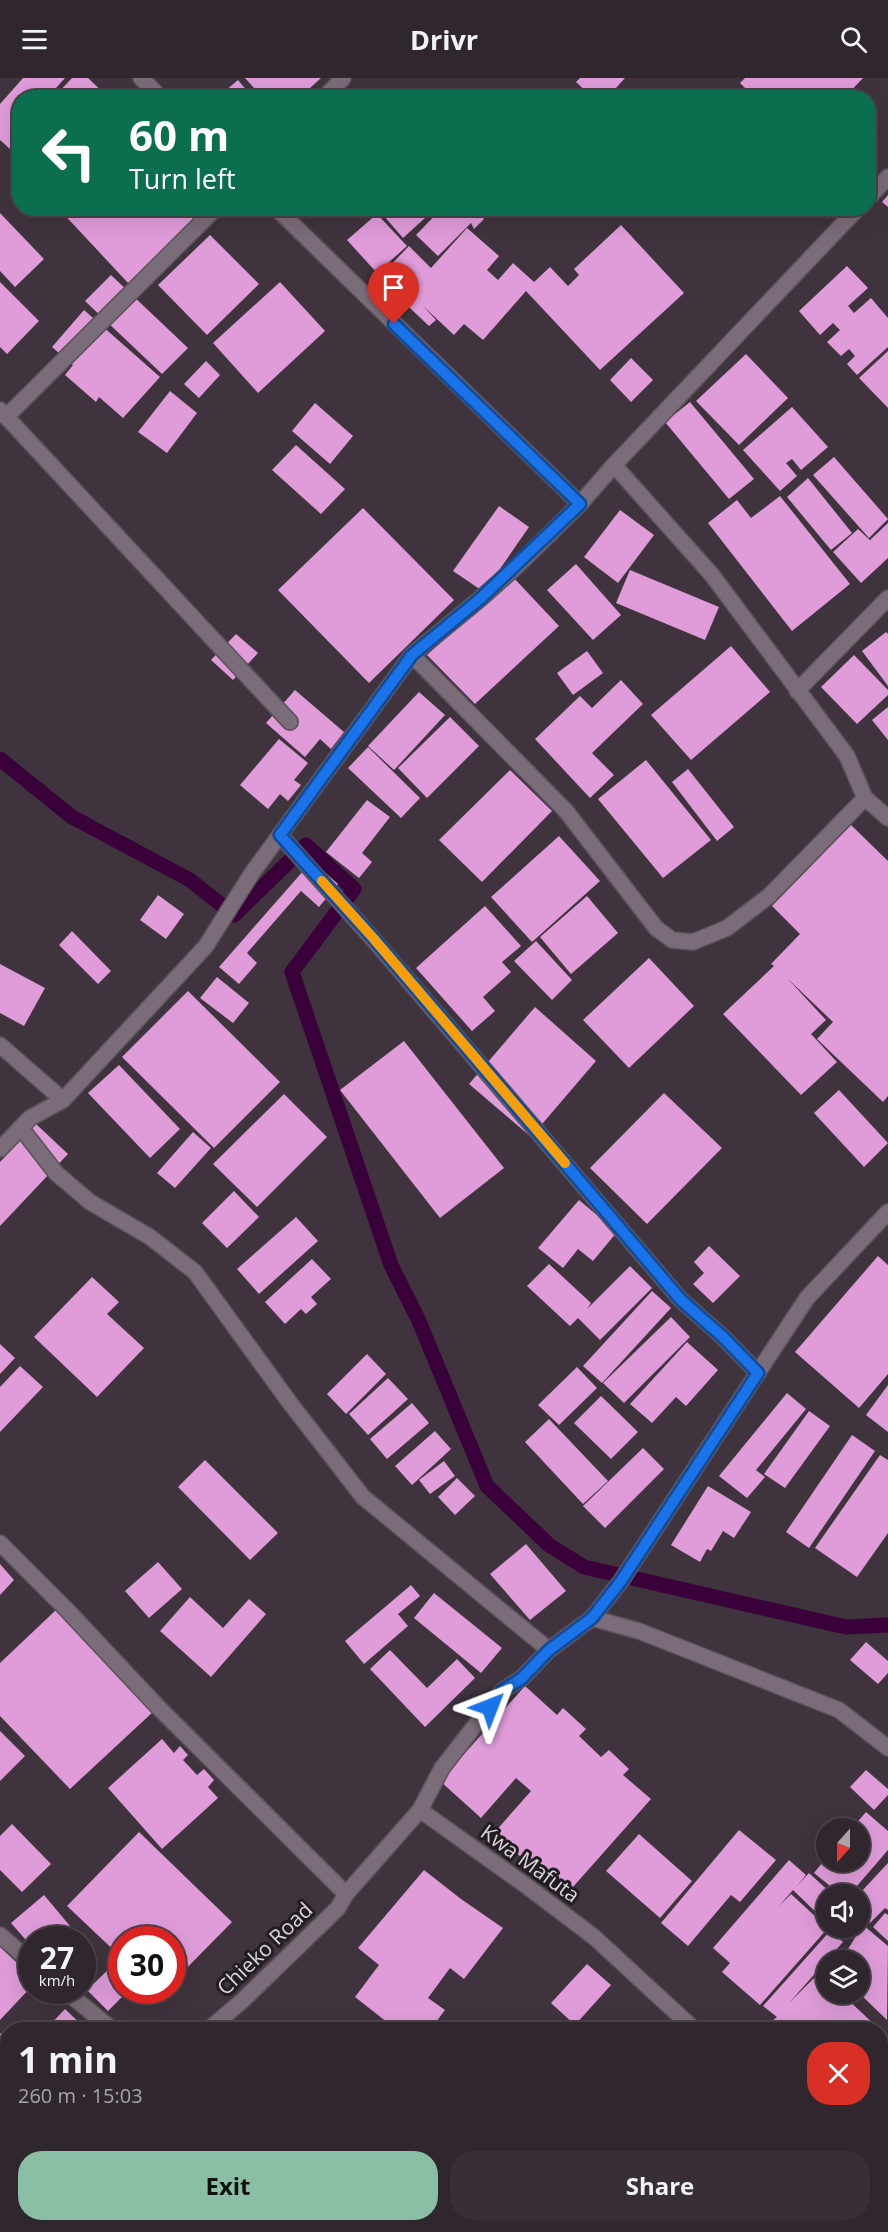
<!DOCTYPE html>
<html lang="en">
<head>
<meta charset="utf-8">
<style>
  :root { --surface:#2f262e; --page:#372e36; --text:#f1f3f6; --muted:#a7a5aa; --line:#4a434a; --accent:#8abfa5 }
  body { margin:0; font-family:"Open Sans",sans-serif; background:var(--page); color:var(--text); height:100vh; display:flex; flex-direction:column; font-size:22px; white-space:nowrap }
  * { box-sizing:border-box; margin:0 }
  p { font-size:20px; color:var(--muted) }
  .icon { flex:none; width:33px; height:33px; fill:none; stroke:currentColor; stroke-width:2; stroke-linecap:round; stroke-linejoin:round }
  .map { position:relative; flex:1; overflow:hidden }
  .drawer { position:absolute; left:0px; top:1944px; width:888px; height:210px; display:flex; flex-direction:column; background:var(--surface); border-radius:24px 24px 0 0; box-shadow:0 6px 24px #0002,0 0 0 2px var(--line) }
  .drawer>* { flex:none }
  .top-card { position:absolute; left:12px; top:12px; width:864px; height:126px; border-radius:24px; box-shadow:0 6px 24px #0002,0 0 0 2px var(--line); background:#0b6e4f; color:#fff; overflow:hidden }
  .needle { width:39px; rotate:201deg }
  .controls { position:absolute; left:816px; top:1740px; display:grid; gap:12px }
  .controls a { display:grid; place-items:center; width:54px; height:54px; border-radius:50%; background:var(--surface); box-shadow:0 6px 24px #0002,0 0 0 2px var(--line); font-size:30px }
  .speed { position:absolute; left:18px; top:1848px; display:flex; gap:12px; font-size:30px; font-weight:700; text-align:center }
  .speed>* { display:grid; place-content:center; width:78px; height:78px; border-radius:50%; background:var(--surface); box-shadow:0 6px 24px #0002,0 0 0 2px var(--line); line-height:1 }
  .speed small { font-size:15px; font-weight:400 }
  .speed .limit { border:9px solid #d22; background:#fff; color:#111 }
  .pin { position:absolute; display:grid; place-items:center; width:51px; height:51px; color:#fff; margin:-62px -26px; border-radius:50% 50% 50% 0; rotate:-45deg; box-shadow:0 0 6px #0007 }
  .pin .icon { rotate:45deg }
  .me { position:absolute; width:66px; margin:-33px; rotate:45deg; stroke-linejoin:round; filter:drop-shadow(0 0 4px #0008) }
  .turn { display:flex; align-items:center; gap:21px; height:126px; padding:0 18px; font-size:27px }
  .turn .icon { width:78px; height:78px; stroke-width:2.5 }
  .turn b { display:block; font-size:42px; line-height:51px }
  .round { display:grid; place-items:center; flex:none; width:63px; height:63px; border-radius:24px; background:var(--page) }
  .head { display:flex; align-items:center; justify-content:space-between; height:102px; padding:0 18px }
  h1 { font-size:36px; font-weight:700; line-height:45px }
  .cta { display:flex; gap:12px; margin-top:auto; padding:12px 18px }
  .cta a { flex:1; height:69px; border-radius:24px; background:var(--accent); color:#111; font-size:24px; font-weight:700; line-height:69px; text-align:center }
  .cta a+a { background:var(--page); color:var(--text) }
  header { display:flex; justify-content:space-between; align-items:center; height:78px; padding:0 18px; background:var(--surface); font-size:27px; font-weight:700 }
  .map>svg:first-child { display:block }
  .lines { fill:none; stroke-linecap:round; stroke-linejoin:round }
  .stream { stroke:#3a0039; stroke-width:15 }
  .building { fill:#df9cd9 }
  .minor-casing { stroke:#5c525b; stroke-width:18 }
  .minor { stroke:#7a6c78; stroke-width:15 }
  .route-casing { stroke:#114b97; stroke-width:15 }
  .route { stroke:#1a73e8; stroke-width:10 }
  .slow { stroke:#f59e0b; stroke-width:10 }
  .labels { text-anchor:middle; stroke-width:6; stroke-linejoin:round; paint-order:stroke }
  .street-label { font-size:21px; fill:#dcd4db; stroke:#221d21 }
</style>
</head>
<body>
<header><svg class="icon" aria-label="menu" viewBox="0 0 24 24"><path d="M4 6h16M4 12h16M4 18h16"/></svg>Drivr<svg class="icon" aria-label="search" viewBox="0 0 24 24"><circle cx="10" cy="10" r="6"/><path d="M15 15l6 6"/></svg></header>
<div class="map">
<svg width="888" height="2154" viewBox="0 0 888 2154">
  <rect width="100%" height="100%" fill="#3f333e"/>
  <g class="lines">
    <polyline class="stream" points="0,681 72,739 190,802 234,837 306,767 354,811 292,894 391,1187 419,1243 487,1408 549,1467 584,1489 846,1549 888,1547"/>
  </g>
  <g class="building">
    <polygon points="23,0 65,0 47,20 20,20 20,80 0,62 0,26"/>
    <polygon points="72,0 88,0 109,20 59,20 56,17"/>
    <polygon points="245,0 321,0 299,20 263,20"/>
    <polygon points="580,0 625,0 607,20 593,20 576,4"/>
    <polygon points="745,0 863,0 844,20 755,20 740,5"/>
    <polygon points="238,2 253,20 220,20 219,18"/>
    <polygon points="490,11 498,20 481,20"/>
    <polygon points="888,117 888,129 882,124"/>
    <polygon points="58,130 183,130 195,143 129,206"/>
    <polygon points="377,130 436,130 403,160"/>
    <polygon points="442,130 471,130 484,141 474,151 471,145 438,178 416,157"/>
    <polygon points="0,135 44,181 15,209 0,193"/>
    <polygon points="377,136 407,168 377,195 347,162"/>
    <polygon points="621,147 684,215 600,292 526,213 483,262 464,246 454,257 423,228 436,242 429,248 378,200 409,168 431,190 467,150 499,178 487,192 498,202 513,185 534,204 550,189 568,208 579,197 574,191"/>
    <polygon points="210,157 259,206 207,257 158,207"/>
    <polygon points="847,188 868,210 848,228 854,235 871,220 888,240 888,269 857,297 847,286 855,278 849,271 841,278 827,264 840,252 833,245 820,257 799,233"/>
    <polygon points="111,197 188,270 162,296 85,223"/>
    <polygon points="0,204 39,243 7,276 0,269"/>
    <polygon points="280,204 325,253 258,315 213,265"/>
    <polygon points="84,232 160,299 123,340 99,319 96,324 65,297 73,287 52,269"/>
    <polygon points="888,273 888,330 859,300"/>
    <polygon points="746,276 788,320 739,367 696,323"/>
    <polygon points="631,280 653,302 631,324 610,302"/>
    <polygon points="206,283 220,297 199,320 184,306"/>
    <polygon points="170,313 197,335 167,375 138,354"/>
    <polygon points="690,324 754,401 729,421 665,344"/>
    <polygon points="315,325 353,358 330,386 292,353"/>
    <polygon points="792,329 828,369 801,392 792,381 786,385 797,398 780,413 743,372"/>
    <polygon points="296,367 345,411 321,436 272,392"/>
    <polygon points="834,379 888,441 869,460 813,397"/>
    <polygon points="808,400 852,455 831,472 787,419"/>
    <polygon points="780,418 850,506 792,553 708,445 737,422 751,440"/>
    <polygon points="499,428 529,449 484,514 453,493"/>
    <polygon points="363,430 454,522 369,605 278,512"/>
    <polygon points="620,432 654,457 618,505 584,479"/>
    <polygon points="888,445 888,480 861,505 833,474 858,451 872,464 870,462"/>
    <polygon points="576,486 621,537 593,562 547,512"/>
    <polygon points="630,492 719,529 705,562 616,525"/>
    <polygon points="512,498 559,548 475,626 427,577"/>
    <polygon points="886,554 888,556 888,608 862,573"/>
    <polygon points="236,556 258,575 233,602 211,582"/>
    <polygon points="731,568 770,614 691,682 651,637"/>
    <polygon points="587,573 603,595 573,617 557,595"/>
    <polygon points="854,577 888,612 888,617 857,646 821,609"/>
    <polygon points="621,602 643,626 592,675 614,697 590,720 535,661 580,618 592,630"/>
    <polygon points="295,612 344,654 331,671 320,661 305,679 266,645"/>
    <polygon points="419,614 445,637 394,692 368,668"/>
    <polygon points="888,629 888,662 872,642"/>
    <polygon points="450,639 479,668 427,720 398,690"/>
    <polygon points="279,661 308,685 294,702 301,707 288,723 280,716 268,731 240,707"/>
    <polygon points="368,669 420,720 401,740 348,690"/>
    <polygon points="646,682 711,762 663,800 598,721"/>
    <polygon points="688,691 734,749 717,763 672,704"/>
    <polygon points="510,692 552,733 482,804 439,762"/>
    <polygon points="367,722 390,739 362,775 372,784 359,800 326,774"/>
    <polygon points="851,747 888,783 888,1018 883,1024 817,961 833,944 788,901 826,942 811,956 837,984 801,1017 723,936 774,888 771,886 800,856 772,828"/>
    <polygon points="559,758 600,803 532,864 491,819"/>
    <polygon points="312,783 338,806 319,829 301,813 247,875 257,885 239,906 219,889"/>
    <polygon points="158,817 184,836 166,861 140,842"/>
    <polygon points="587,818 618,855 571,896 540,859"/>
    <polygon points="485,828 521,868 502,884 511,894 483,919 495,933 472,953 416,890"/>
    <polygon points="72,853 111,893 98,906 59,867"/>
    <polygon points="536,863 572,902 552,922 514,883"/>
    <polygon points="649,880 694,928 629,990 583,942"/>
    <polygon points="0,886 45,910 24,948 0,935"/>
    <polygon points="217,899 249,925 233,945 200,920"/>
    <polygon points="188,913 280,1004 214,1070 122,979"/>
    <polygon points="535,929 596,983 531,1059 469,1006"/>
    <polygon points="404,963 504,1090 440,1140 340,1012"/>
    <polygon points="119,987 180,1051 150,1080 88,1015"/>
    <polygon points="839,1012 888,1065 864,1089 814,1035"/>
    <polygon points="664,1015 722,1070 647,1146 590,1090"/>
    <polygon points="284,1016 327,1059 257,1129 213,1086"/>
    <polygon points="36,1046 68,1076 0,1148 0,1084"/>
    <polygon points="193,1054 211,1070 175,1110 157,1095"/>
    <polygon points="234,1113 259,1139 227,1170 202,1145"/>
    <polygon points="579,1122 617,1154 593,1183 578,1171 563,1190 538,1170"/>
    <polygon points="296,1139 318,1163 259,1216 237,1191"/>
    <polygon points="709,1168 740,1198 713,1225 693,1206 704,1195 694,1184"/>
    <polygon points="878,1178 888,1187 888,1296 859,1330 795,1274"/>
    <polygon points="312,1181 331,1201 311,1219 317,1226 306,1236 301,1231 285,1246 265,1224"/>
    <polygon points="549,1186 591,1225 587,1231 630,1188 652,1210 600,1262 578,1240 570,1248 527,1208"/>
    <polygon points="92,1199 119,1224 107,1236 144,1270 97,1319 34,1259"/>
    <polygon points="652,1213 671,1230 602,1305 583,1288"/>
    <polygon points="671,1239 690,1259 624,1325 603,1305"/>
    <polygon points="687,1264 718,1292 686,1328 676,1319 652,1345 630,1326"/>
    <polygon points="0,1266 15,1280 0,1296"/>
    <polygon points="367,1276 386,1296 346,1336 327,1316"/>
    <polygon points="20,1288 43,1309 0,1354 0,1309"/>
    <polygon points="577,1289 597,1310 559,1347 538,1327"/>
    <polygon points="388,1300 408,1321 368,1357 349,1336"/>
    <polygon points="888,1307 888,1354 866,1337"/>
    <polygon points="787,1315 806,1331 756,1392 765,1399 747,1420 719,1398"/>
    <polygon points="601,1318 638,1354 611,1381 574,1345"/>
    <polygon points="412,1325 429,1345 387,1381 370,1361"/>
    <polygon points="809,1333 830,1348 785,1410 764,1396"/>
    <polygon points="549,1341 608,1403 583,1426 525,1364"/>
    <polygon points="435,1353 451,1371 412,1407 395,1388"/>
    <polygon points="852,1357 875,1373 809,1470 786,1454"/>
    <polygon points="643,1370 664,1391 605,1450 583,1428"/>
    <polygon points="880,1377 888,1382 888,1455 857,1499 815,1470"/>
    <polygon points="205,1382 278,1455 250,1482 178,1409"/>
    <polygon points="444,1383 455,1398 430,1416 419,1402"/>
    <polygon points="457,1400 475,1418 455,1437 438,1419"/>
    <polygon points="708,1408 751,1434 734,1460 723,1453 711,1473 707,1471 700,1484 671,1467"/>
    <polygon points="526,1466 566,1513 530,1542 490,1496"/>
    <polygon points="158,1484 182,1511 149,1540 125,1513"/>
    <polygon points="0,1486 14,1502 0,1517"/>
    <polygon points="411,1507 420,1518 398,1536 408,1548 364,1586 345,1563"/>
    <polygon points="434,1515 502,1570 481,1595 414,1540"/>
    <polygon points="190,1519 223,1550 249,1521 266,1536 211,1599 160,1553"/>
    <polygon points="56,1532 154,1633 70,1711 0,1638 0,1585"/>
    <polygon points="866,1564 888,1583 888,1595 878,1606 850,1582"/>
    <polygon points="390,1572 427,1610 457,1581 475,1600 425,1649 370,1591"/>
    <polygon points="525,1608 557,1637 563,1630 586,1651 579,1658 601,1679 609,1672 629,1691 623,1697 651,1721 565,1818 494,1755 531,1713 516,1700 481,1740 440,1703"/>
    <polygon points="0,1653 25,1678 0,1703"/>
    <polygon points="162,1661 174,1675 180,1668 188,1677 183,1682 197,1697 204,1691 214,1702 208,1709 218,1720 162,1771 108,1710"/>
    <polygon points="866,1692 888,1711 888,1717 874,1732 850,1709"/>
    <polygon points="866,1734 888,1753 888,1772 850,1816 840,1816 814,1795 826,1780 826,1784 860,1784 860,1750 852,1750"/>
    <polygon points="12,1746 51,1786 22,1814 0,1792 0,1758"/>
    <polygon points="739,1752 776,1782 740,1824 731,1817 688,1868 661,1845"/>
    <polygon points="139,1754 232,1844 172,1905 172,1862 122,1862 122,1880 67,1828"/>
    <polygon points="639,1756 692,1803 660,1840 606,1793"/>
    <polygon points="789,1782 806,1797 796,1809 809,1795 832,1816 826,1816 826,1844 793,1812 779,1828 791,1816 828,1850 760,1927 722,1894 730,1885 713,1870"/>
    <polygon points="888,1785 888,1832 885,1830 870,1845 860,1835 860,1815"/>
    <polygon points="424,1792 461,1821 503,1850 464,1901 450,1890 428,1920 445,1932 430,1952 397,1952 355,1919 379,1887 358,1870"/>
    <polygon points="44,1817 70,1848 54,1862 32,1862 32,1869 11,1845"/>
    <polygon points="885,1835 888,1837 888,1863 873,1849"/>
    <polygon points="863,1847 888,1868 887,1942 860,1916 860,1882 834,1882 848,1871"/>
    <polygon points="833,1850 855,1850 846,1861"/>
    <polygon points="830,1853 843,1864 789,1925 819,1895 826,1902 826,1916 842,1916 880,1952 781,1952 772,1943 777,1939 763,1928"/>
    <polygon points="0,1869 32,1899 32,1908 0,1942"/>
    <polygon points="587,1886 611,1907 575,1947 551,1925"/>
    <polygon points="118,1887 122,1891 122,1912 129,1912 108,1933 87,1912 111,1889 113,1893"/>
    <polygon points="65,1931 87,1952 45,1952"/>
    <polygon points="0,1955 8,1962 6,2074 0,2068"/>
    <polygon points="880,1960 888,1966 888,2005 880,2013"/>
    <polygon points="880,2016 888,2022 888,2045 880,2038"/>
    <polygon points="0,2103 8,2109 8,2116 0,2126"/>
    <polygon points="137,2146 163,2146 156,2154 145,2154"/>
    <polygon points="176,2146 342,2146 350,2154 170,2154"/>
    <polygon points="464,2146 487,2146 480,2154 473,2154"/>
    <polygon points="492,2146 524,2146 517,2154 485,2154"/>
    <polygon points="581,2146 642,2146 633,2154 590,2154"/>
    <polygon points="649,2146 672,2146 681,2154 642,2154"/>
    <polygon points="678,2146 703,2146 697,2154 687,2154"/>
  </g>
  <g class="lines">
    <g class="minor-casing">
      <g id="minor">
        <polyline points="141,0 161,20"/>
        <polyline points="324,20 343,0"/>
        <polyline points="868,120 888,99"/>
        <polyline points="276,130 580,426"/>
        <polyline points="0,332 290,644"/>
        <polyline points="6,339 216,130"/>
        <polyline points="614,387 712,497 847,678 865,720 888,740"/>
        <polyline points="412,577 566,733 656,850 672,862 693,864 727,850 769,818 865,720"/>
        <polyline points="797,613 888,520"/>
        <polyline points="280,757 373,861 681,1222 723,1259 758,1295"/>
        <polyline points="0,967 63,1022"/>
        <polyline points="21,1050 56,1095 90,1124 150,1159 195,1194 290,1325 363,1419 549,1572 522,1600 502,1613 442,1690 420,1732"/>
        <polyline points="0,1071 30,1040 63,1022 206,868 252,795 412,577 481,520 517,488 580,426 614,387 858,130"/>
        <polyline points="0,1465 67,1532 158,1629 346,1816"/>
        <polyline points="592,1540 639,1553 839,1632 888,1670"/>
        <polyline points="549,1572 592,1540 621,1503 807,1220 888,1134"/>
        <polyline points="0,1857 32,1885"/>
        <polyline points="64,1912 113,1952"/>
        <polyline points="208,1952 242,1923 338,1830 346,1816 420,1732 528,1809 594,1859 695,1952"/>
        <polyline points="880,2121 888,2128"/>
        <polyline points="398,2146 407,2154"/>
        <polyline points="31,2154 36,2146"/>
      </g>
    </g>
    <use href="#minor" class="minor"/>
  </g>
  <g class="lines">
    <g class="route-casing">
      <polyline id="route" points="394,246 580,426 481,520 412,577 280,757 374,861 681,1222 723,1259 758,1295 621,1503 592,1540 549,1572 522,1600 502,1613 490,1629"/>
    </g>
    <use href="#route" class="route"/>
    <polyline class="slow" points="322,803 374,861 565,1085"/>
  </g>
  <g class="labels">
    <g class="street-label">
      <text transform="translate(530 1786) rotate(36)" y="7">Kwa Mafuta</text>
      <text transform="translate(265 1871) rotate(-44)" y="7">Chieko Road</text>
    </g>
  </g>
</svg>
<div class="controls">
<a><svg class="needle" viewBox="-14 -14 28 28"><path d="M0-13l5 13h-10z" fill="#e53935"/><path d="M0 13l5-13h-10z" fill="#a7a5aa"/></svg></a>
<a><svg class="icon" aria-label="sound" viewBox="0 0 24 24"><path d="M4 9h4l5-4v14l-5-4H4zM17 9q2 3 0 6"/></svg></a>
<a><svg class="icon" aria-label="layers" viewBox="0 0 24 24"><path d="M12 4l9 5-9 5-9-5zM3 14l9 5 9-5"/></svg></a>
</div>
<div class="speed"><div>27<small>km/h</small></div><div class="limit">30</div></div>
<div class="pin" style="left:394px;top:246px;background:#d93025"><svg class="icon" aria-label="arrive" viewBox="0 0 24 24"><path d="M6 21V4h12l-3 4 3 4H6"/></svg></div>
<svg class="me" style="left:490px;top:1629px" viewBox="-20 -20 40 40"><path d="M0-17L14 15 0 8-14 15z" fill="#1a73e8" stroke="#fff" stroke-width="4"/></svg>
<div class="top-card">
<div class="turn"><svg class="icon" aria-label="left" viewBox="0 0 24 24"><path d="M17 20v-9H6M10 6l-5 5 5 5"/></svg><div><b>60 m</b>Turn left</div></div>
</div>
<section class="drawer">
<div class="head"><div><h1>1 min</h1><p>260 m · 15:03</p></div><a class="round" style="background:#d93025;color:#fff"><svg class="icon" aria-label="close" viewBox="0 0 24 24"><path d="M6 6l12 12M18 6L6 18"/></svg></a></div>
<div class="cta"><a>Exit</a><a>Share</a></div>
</section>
</div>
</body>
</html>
